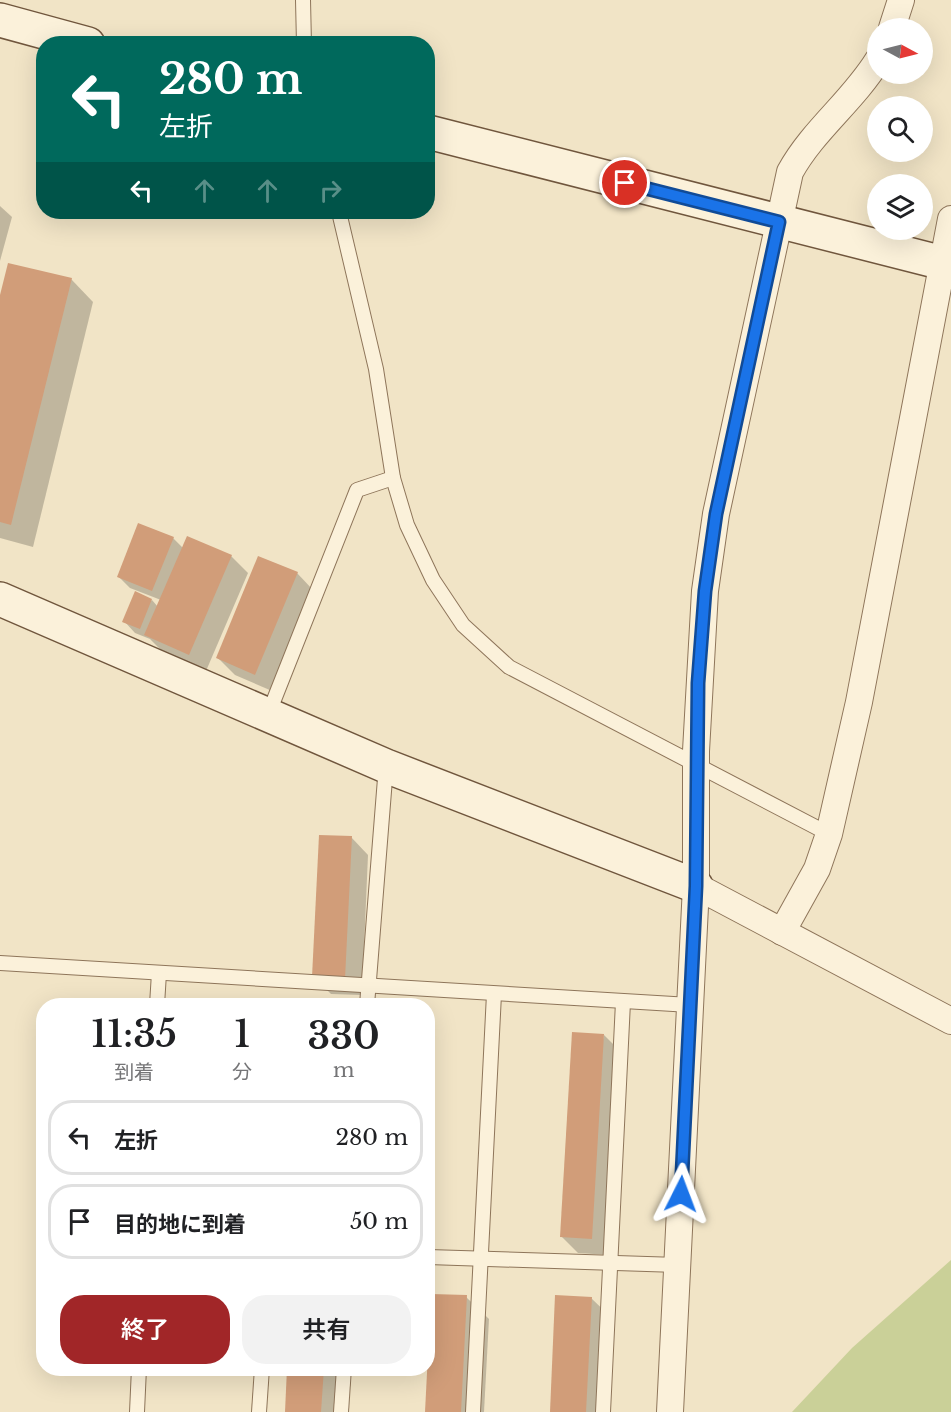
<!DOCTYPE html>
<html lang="ja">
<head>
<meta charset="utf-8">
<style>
  :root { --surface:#fff; --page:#f2f2f2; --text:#202124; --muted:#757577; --line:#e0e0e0; --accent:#a12628 }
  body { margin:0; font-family:"Libre Baskerville","Noto Sans JP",serif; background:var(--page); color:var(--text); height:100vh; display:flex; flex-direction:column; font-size:22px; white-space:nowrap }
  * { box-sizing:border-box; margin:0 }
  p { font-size:20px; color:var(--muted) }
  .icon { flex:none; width:33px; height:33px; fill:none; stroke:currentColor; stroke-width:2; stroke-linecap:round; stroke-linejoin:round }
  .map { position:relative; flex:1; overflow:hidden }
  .sheet { position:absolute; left:36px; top:998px; width:399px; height:378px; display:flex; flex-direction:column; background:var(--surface); border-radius:24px; box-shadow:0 6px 24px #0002 }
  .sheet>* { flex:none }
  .hud { position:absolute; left:36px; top:36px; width:399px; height:183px; border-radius:24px; box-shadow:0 6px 24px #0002; background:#00695c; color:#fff; overflow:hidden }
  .needle { width:39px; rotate:97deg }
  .tools { position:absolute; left:867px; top:18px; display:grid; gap:12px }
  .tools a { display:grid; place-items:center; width:66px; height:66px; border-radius:50%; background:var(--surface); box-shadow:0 6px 24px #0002; font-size:30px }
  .pin { position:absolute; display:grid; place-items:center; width:51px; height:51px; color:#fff; margin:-26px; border:3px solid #fff; border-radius:50%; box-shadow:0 2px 6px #0007 }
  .me { position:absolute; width:66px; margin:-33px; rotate:3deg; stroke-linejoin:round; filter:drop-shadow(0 0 4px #0008) }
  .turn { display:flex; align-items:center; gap:21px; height:126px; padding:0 24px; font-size:27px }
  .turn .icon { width:78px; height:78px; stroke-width:2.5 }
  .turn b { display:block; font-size:42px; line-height:51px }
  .lanes { display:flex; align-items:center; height:57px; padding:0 24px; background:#0003; justify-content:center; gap:30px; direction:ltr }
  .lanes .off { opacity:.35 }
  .eta { display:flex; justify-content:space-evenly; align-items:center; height:102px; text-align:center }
  .eta b { font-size:36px; font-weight:600; line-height:42px }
  .action { display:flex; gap:12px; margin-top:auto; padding:12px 24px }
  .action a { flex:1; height:69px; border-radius:24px; background:var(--accent); color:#fff; font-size:24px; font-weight:600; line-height:69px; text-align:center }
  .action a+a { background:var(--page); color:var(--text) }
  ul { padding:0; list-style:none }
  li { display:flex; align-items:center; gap:18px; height:75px; margin:0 12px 9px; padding:0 12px; border:3px solid var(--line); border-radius:24px }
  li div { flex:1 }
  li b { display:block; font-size:22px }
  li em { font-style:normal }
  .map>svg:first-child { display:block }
  .green { fill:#cad098 }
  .shadow { fill:#0003 }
  .building { fill:#d19d79 }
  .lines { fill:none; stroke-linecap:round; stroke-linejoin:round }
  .lane-casing { stroke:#8e755a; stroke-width:16 }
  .street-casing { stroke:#8e755a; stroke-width:28 }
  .secondary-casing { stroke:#70563d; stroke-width:36 }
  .lane { stroke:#fbf1da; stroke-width:14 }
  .street { stroke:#fbf1da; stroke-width:26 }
  .secondary { stroke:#fbf1da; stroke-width:33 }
  .route-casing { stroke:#114b97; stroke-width:15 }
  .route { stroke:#1a73e8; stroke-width:10 }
</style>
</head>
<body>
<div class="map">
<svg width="951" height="1412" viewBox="0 0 951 1412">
  <rect width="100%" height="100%" fill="#f1e4c6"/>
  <polygon class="green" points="951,1260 951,1412 792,1412 852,1348"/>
  <g class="shadow">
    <polygon points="0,206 12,217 0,261"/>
    <polygon points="71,279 93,302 33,547 0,538 0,301"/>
    <polygon points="173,538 183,548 231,556 248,573 206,671 163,652 150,639 135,633 124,621 152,600 158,607 161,600 130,588 118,576"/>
    <polygon points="297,573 314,591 272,691 235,675 218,658"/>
    <polygon points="351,837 368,855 362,995 331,994 314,977"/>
    <polygon points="604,1035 621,1052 609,1255 578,1253 561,1236"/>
    <polygon points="466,1297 489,1319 484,1412 426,1412"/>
    <polygon points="591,1298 614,1320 609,1412 551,1412"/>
    <polygon points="289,1368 347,1368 344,1412 286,1412"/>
  </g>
  <g class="building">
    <polygon points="8,263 72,278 11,525 0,522 0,295"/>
    <polygon points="138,523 174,537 152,591 117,577"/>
    <polygon points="187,536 232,555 189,655 144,635"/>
    <polygon points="258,556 298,572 255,675 216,658"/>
    <polygon points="135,591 152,599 140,629 122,622"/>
    <polygon points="319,835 352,836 345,979 312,977"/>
    <polygon points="572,1032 604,1034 592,1239 560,1237"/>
    <polygon points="431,1294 467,1295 461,1412 425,1412"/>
    <polygon points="555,1295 592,1297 586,1412 550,1412"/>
    <polygon points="287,1368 324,1368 321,1412 285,1412"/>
  </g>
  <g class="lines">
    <g class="lane-casing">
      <g id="lane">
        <polyline points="303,0 304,44"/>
        <polyline points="339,212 376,369 393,478 407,525 433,580 463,625 509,667 829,834"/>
        <polyline points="268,715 357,490 393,478"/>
        <polyline points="0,963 690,1005"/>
        <polyline points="157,1005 159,973"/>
        <polyline points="367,1005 386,766"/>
        <polyline points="428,1257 678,1265"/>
        <polyline points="137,1412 139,1368"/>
        <polyline points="259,1412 262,1368"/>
        <polyline points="341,1412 344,1368"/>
        <polyline points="473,1412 494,994"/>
        <polyline points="603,1412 623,1002"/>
      </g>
    </g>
    <g class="street-casing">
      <g id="street">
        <polyline points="892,28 901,0"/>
        <polyline points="696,886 951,1021"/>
        <polyline points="782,932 817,869 829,834 859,702 951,219"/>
        <path d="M670 1412 696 886V751L705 591 716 514 790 172C813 130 853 101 878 60"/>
      </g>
    </g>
    <g class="secondary-casing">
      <g id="secondary">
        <polyline points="0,20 88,44"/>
        <polyline points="428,132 951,265"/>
        <polyline points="0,599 386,766 696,886"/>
      </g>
    </g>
    <use href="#lane" class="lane"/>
    <use href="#street" class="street"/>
    <use href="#secondary" class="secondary"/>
  </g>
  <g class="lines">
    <g class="route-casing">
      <polyline id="route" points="625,183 779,222 716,514 705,591 698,683 696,886 681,1194"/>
    </g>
    <use href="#route" class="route"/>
  </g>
</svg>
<div class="tools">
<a><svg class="needle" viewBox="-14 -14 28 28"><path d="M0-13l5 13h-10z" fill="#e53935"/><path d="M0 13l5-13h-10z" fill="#757577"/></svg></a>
<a><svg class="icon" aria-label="search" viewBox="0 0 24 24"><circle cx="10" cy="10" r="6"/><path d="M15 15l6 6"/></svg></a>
<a><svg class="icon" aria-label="layers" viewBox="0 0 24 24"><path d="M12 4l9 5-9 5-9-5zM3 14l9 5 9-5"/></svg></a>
</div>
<div class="pin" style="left:625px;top:183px;background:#d93025"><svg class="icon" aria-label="arrive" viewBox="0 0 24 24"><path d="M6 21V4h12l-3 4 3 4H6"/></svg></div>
<svg class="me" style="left:681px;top:1194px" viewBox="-20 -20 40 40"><path d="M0-17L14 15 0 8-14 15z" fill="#1a73e8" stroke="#fff" stroke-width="4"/></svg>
<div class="hud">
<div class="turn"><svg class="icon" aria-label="left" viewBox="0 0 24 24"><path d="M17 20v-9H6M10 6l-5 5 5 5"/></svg><div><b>280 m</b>左折</div></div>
<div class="lanes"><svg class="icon" aria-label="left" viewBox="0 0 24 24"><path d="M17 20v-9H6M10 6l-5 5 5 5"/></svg><svg class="icon off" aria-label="ahead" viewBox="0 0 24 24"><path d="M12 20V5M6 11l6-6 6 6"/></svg><svg class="icon off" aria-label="ahead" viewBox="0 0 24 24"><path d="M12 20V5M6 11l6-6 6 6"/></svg><svg class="icon off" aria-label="right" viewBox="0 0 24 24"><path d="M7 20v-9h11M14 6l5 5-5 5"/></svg></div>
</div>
<section class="sheet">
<div class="eta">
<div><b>11:35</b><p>到着</p></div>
<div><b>1</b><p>分</p></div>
<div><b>330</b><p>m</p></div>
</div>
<ul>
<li><svg class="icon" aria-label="left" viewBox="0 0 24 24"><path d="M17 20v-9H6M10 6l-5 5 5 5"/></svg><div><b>左折</b></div><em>280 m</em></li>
<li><svg class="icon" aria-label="arrive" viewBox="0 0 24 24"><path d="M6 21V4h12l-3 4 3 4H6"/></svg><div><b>目的地に到着</b></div><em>50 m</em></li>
</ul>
<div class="action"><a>終了</a><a>共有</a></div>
</section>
</div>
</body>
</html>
